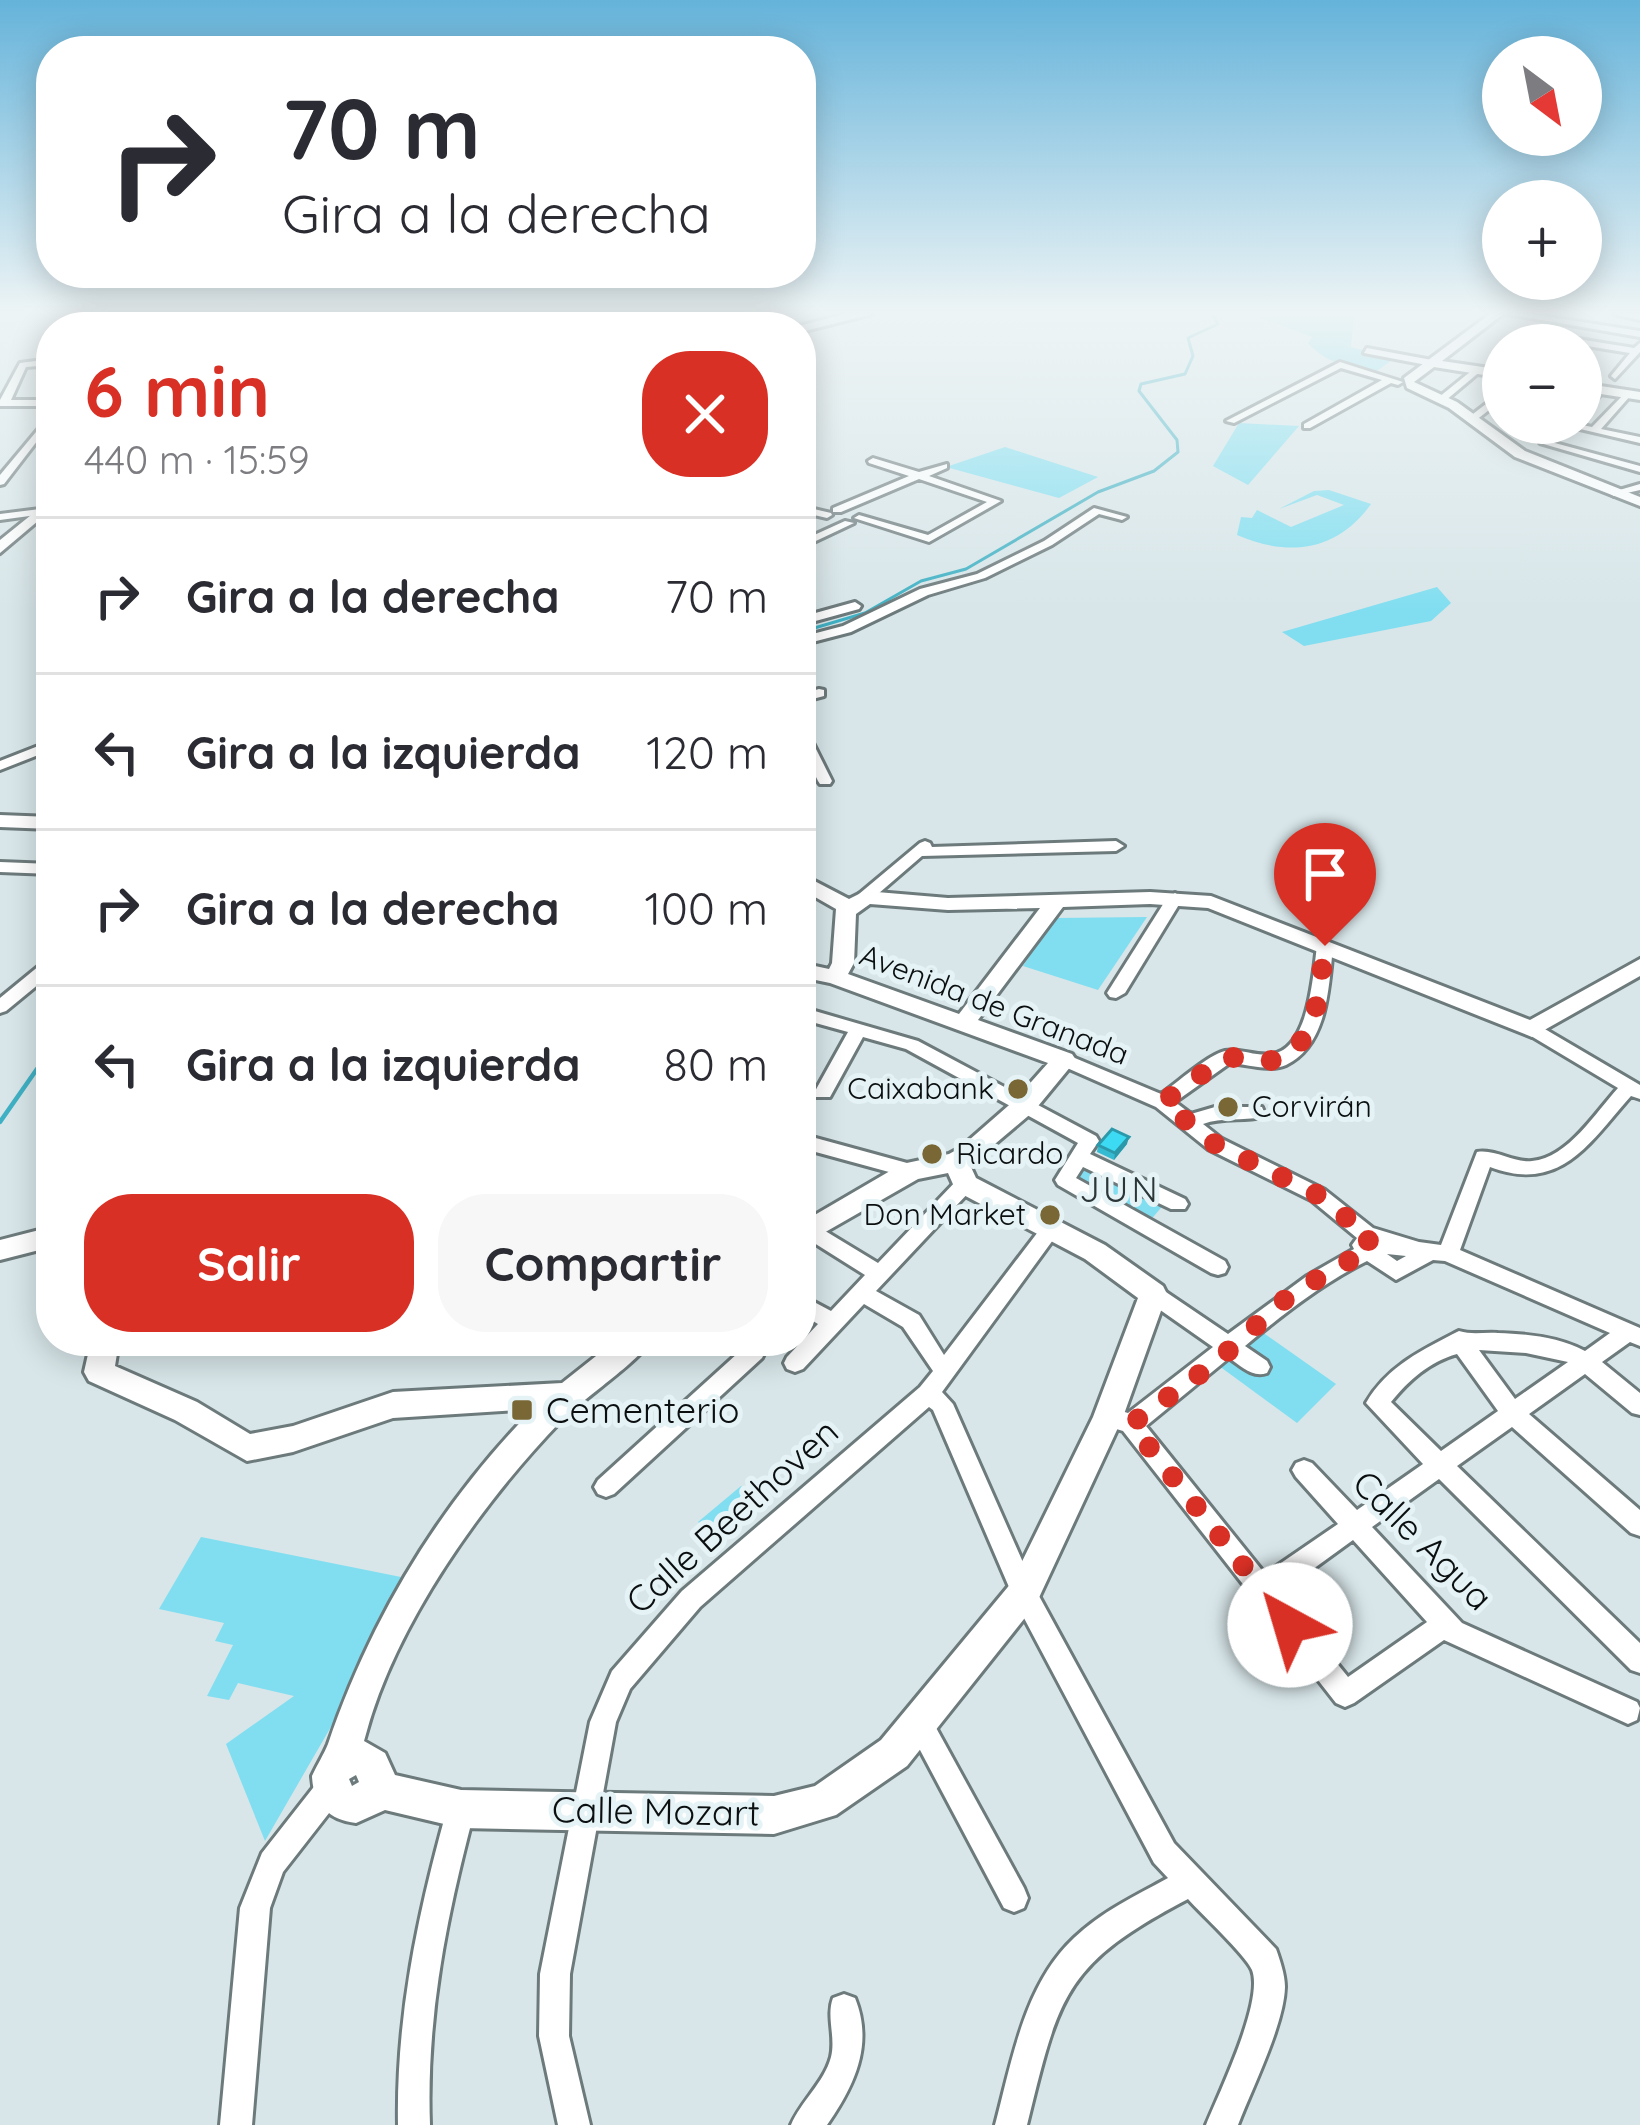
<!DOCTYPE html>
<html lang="es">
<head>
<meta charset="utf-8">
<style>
  :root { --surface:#fff; --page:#f7f7f7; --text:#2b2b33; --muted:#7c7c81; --line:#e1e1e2; --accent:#d93025 }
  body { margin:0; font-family:Quicksand,sans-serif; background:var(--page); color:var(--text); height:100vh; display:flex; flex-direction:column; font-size:45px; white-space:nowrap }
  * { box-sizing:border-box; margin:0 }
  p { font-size:39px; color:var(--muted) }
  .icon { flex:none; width:66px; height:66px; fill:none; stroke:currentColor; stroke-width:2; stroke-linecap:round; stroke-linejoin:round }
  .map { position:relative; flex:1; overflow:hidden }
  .sheet { position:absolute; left:36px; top:312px; width:780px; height:1044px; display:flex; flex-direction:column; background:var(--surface); border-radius:48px; box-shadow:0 6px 30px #0003 }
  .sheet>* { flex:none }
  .guide { position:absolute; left:36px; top:36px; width:780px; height:252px; border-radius:48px; box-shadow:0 6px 30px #0003; background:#fff; color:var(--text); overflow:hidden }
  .needle { width:78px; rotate:148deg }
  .controls { position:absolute; left:1482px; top:36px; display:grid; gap:24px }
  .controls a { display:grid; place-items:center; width:120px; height:120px; border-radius:50%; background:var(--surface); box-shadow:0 6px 30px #0003; font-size:60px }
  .pin { position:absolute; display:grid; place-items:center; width:102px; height:102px; color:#fff; margin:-123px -51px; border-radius:50% 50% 50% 0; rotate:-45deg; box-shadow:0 0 12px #0007 }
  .pin .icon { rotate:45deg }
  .me { position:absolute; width:132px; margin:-66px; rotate:321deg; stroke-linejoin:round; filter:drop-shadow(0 0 9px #0008) }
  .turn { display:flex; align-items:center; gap:42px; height:252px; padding:0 48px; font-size:54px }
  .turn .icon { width:156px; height:156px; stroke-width:2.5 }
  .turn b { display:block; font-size:84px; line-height:102px }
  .round { display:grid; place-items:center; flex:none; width:126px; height:126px; border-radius:48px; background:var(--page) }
  .overview { display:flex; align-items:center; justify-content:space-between; height:204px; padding:0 48px }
  h1 { font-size:72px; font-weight:700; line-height:90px; color:var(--accent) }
  .cta { display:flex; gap:24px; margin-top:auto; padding:24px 48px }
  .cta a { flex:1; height:138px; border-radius:48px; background:var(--accent); color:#fff; font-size:48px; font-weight:700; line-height:138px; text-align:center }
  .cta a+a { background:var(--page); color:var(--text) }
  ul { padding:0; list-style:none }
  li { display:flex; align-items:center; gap:36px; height:156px; padding:0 48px; border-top:3px solid var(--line) }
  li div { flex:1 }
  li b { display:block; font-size:45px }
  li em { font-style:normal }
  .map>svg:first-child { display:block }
  .green { fill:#80def0 }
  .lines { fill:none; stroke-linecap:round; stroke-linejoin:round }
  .stream-far1 { stroke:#40b1c4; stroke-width:3 }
  .stream { stroke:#40b1c4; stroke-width:4.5 }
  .minor-casing { stroke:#6d7a7c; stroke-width:6 }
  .tertiary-casing { stroke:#6d7a7c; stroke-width:6 }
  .primary-casing { stroke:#6d7a7c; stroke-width:6 }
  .minor { fill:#fff; fill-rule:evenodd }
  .tertiary { fill:#fff; fill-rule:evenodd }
  .primary { fill:#fff; fill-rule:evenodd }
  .wall { fill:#34bbd1 }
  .shaded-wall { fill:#2b99aa }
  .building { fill:#3ddaf3; stroke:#2b99aa; stroke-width:3 }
  .route { stroke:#d93025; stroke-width:21; stroke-dasharray:0 37.8 }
  .poi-dot { fill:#796735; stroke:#e5f3f6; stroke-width:4.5 }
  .labels { text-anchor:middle; stroke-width:10; stroke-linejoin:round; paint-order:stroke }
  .street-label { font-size:30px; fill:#0b0f10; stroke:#e5f3f6 }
  .poi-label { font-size:30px; fill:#0b0f10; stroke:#e5f3f6; text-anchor:end }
  .quarter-label { font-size:36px; letter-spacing:3px; fill:#2b3638; stroke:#e5f3f6 }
  .near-poi-label { font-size:36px; fill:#0b0f10; stroke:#e5f3f6; text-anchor:start }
  .near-street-label { font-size:36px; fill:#0b0f10; stroke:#e5f3f6 }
</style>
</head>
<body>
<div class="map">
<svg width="1640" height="2125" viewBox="0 0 1640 2125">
  <rect width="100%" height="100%" fill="#d8e6e9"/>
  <g class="green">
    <path d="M1253 315H1354L1351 347 1318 339 1395 358 1374 373C1350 366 1324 363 1308 343L1312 337Z"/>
    <polygon points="1239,423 1299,426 1248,485 1213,466"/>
    <polygon points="1005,447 1098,477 1059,498 946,467"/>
    <path d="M1329 490 1371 504C1337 552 1288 557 1237 535L1241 517 1252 518 1257 510 1291 527 1344 505 1317 495 1279 509 1314 491Z"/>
    <polygon points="1437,587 1451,603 1431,621 1304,646 1282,632"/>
    <polygon points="1147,917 1098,990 1023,966 1054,918"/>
    <polygon points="1086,1163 1165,1203 1149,1222 1069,1182"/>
    <polygon points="1255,1327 1336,1384 1297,1423 1215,1363"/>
    <polygon points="741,1486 760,1503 717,1540 698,1522"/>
    <polygon points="201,1537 401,1577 343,1706 265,1841 226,1744 294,1696 238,1683 229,1700 207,1696 233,1645 215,1641 224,1623 159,1609"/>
  </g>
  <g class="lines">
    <polyline class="stream-far1" points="801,632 865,613 921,581 966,569 1098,492 1154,471 1178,452 1177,440 1139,391 1141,384 1185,374 1193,356 1188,338 1218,324 1212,314"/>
    <polyline class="stream" points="0,1122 37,1069 51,1062"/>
    <g class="minor-casing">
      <g id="minor">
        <polygon points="1507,314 1530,314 1640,331 1640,337"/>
        <polygon points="1541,333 1634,348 1640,343 1640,352 1615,379 1611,376 1630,353 1538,338"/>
        <polygon points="1367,348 1432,360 1436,363 1432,366 1364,353"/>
        <polygon points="51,359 51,365 26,367 11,400 51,400 51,406 0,406 0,400 20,363"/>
        <polygon points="1340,362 1403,382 1398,385 1391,383 1310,428 1304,428 1304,424 1382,380 1341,368 1234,423 1226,421"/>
        <polygon points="1475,368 1482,370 1445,401 1439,401 1439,397"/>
        <polygon points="1596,389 1604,391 1581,416 1581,407"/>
        <polygon points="1503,391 1503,399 1475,421 1469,421 1469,417"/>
        <polygon points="1626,392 1631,395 1601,429 1640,437 1640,443 1563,425 1572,423 1592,427"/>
        <polygon points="51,414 51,423 4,484 0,485 0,475"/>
        <polygon points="1540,439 1640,466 1640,472 1540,443"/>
        <polygon points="873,458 919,472 947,464 947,468 929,476 1001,501 929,542 854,518 859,515 928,535 987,502 919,479 841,512 833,512 833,508 909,476 869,463 868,461"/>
        <polygon points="1640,484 1640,490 1614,496 1609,493"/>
        <polygon points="801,506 831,513 832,515 827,518 801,512"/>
        <polygon points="1094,508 1127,517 1122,520 1099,514 1052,545 985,578 928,595 851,632 801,645 801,637 843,626 920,589 977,574 1044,541"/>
        <polygon points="40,509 45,512 44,514 0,520 0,514"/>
        <polygon points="845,521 854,523 801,548 801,541"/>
        <polygon points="855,602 861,606 859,609 801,625 801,617"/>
        <polygon points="819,689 824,690 824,696 801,702 801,694"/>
        <polygon points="801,729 808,733 832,781 830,784 820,784 818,781 801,747"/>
        <polygon points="51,741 51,750 0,770 0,761"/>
        <polygon points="925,841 930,843 932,847 1116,841 1124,846 1116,851 922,856 871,900 859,900 857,897 859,894 920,843"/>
        <polygon points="0,862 51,864 51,874 0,872"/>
        <polygon points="1175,893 1183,898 1125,993 1116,998 1110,997 1107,993 1167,898"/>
        <path d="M1325 941 1333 946C1329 985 1328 1045 1286 1065 1272 1072 1245 1064 1230 1063L1175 1102 1191 1114 1215 1107H1262L1264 1112 1262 1117C1242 1121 1222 1117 1203 1124L1222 1139 1325 1190 1373 1228 1419 1242 1441 1245 1477 1152C1496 1149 1513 1163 1532 1161 1568 1158 1596 1112 1618 1088L1526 1033 1523 1029 1526 1025H1538L1640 1085V1099L1631 1096C1590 1142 1561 1194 1490 1167L1460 1250 1640 1328V1346L1630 1342 1602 1362 1640 1393V1415L1632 1413 1585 1374 1529 1414 1640 1510V1536L1631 1533 1512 1427 1457 1466 1640 1643V1673L1631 1670 1439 1479 1372 1527 1462 1623 1637 1702 1640 1708 1637 1720 1628 1724 1444 1640 1354 1703 1345 1707 1336 1703 1123 1431 1100 1424 1097 1417 1100 1410 1108 1407 1128 1413 1213 1347 1146 1300 1142 1294 1146 1288 1153 1286 1160 1288 1228 1334 1307 1276 1354 1249 1352 1245 1357 1238 1311 1200 1208 1149 1156 1107 1058 1064 1055 1060 1058 1056H1070L1161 1094C1177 1083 1208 1055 1225 1051 1240 1048 1257 1057 1272 1054 1309 1049 1313 975 1317 946ZM1387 1254 1406 1256 1397 1261ZM1433 1260 1445 1261 1610 1333 1585 1351C1559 1337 1527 1334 1498 1333 1484 1332 1472 1335 1459 1331 1424 1349 1387 1366 1366 1403L1423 1464 1357 1510 1312 1463 1304 1460 1296 1463 1292 1470 1296 1477 1338 1524 1265 1574 1146 1426 1229 1358C1241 1366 1252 1378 1267 1373L1270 1367 1267 1361 1245 1346C1283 1314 1323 1283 1367 1261L1396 1280ZM1479 1350 1526 1353 1568 1362 1515 1399ZM1457 1354 1498 1411 1441 1451 1391 1402C1409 1380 1429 1362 1457 1354ZM1353 1540 1427 1622 1348 1677 1280 1593Z"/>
        <polygon points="51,960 51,974 6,1011 0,1013 0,998 45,961"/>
        <polygon points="801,1007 918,1041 1096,1136 1099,1141 1090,1154 1185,1199 1188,1204 1185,1209 1171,1209 1083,1167 1076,1178 1225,1261 1228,1267 1225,1273 1218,1275 1211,1273 1058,1185 1055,1180 1078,1143 906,1049 863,1037 830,1097 816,1097 814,1093 848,1032 801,1019"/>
        <polygon points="801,1134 918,1166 921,1171 918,1176 911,1178 801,1148"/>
        <path d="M965 1177 972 1179 975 1184 972 1189 876 1291 919 1315 944 1355 1044 1224H1058L1061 1229 942 1392 953 1404 1033 1585 1174 1843 1276 1949C1280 1960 1285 1975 1285 1987 1284 2025 1252 2088 1238 2125H1206C1219 2093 1264 2001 1252 1970 1245 1954 1202 1915 1188 1899 1064 1964 1059 1995 1027 2125H995C1012 2061 1024 1985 1074 1938 1101 1912 1135 1896 1168 1878L1154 1863 1015 1601 933 1410 929 1407 700 1607 630 1689 616 1722 570 1974 569 2036 590 2125H558L539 2036 540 1974 590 1722 612 1671 682 1591 920 1387 933 1371 903 1327 864 1304 803 1369 795 1372 787 1369 784 1363 787 1357 818 1324 801 1314V1295L831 1311 865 1275 803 1236 801 1229 810 1223 817 1226 878 1263 958 1179Z"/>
        <polygon points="727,1341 755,1341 765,1352 762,1358 614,1494 606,1497 598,1494 594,1487 598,1480 738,1353"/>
        <polygon points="920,1711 929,1715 1024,1888 1028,1898 1024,1908 1014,1912 1004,1908 911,1733 907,1724 911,1715"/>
        <polygon points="330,1775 340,1779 344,1789 340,1799 283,1872 270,1908 252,2125 220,2125 240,1908 262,1853 320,1779"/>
        <path d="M461 1795 471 1799 475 1809C447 1914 426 2016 430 2125H398C396 2016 418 1913 447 1809L451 1799Z"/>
        <path d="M844 1994 855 1998C874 2045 854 2086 827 2125H791C801 2101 824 2083 831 2057 836 2037 826 2016 833 1998Z"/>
      </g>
    </g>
    <g class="tertiary-casing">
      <g id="tertiary">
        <polygon points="1490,314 1503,314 1442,361 1503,370 1503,378 1434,367 1414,382 1457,402 1525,451 1640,497 1640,506 1515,457 1449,408 1407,388 1404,378"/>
        <polygon points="1614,314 1640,314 1640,320"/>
        <polygon points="1581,383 1640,392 1640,400 1581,391"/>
        <polygon points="51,499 51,510 0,553 0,540"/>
        <polygon points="0,815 51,817 51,829 0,827"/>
        <path d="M801 874 849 899 865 891 948 898 1150 892 1211 896 1530 1020 1640 959V976L1532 1037 1208 908 1150 904 1063 907 978 1020 1072 1054 1076 1060 1034 1111 970 1165 976 1178 1105 1245 1163 1286 1167 1294 1123 1417 1036 1604 907 1766 836 1815 774 1834 461 1828 385 1810 356 1823C329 1820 313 1804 312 1776 317 1765 324 1754 328 1744 371 1618 440 1504 533 1409L393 1418 293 1452 247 1461 175 1420 89 1381 84 1372 91 1341H119L115 1366 197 1402 250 1434 293 1426 393 1392 562 1383 615 1341H650C641 1360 581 1400 561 1421 482 1503 396 1623 366 1734L364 1741 385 1753 395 1775 461 1790 774 1796 815 1786 881 1740 1012 1582 1093 1417 1138 1298 1085 1259 956 1191 948 1173 918 1179 801 1246V1223L902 1164 949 1154 960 1148 1016 1099 1048 1063 830 983 801 977V963L829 969 832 963 836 909 801 889ZM870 904 948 910 1040 908 959 1014 848 974 854 963 856 914ZM356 1775 359 1782 352 1786 349 1779Z"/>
        <polygon points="51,1227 51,1247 0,1260 0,1240"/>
      </g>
    </g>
    <g class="primary-casing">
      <g id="primary">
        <polygon points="164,314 178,314 172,327 158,327"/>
        <polygon points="845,314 872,314 801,332 801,327 795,327"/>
      </g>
    </g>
    <use href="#minor" class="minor"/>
    <use href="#tertiary" class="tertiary"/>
    <use href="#primary" class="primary"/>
  </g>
  <polygon class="wall" points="1127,1144 1114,1160 1097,1152 1098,1145"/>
  <polygon class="shaded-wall" points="1129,1137 1127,1144 1114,1160 1115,1153"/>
  <polygon class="building" points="1112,1129 1129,1137 1115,1153 1098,1145"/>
  <linearGradient id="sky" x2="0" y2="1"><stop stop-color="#65b3da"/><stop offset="0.51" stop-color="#edf4f5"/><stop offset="1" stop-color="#edf4f5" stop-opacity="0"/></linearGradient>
  <rect width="1640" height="612" fill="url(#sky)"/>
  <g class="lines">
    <path class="route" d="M1290 1625 1131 1424 1215 1363 1291 1294 1368 1250 1362 1245 1372 1238 1318 1195 1215 1144 1163 1102 1226 1057 1279 1061C1321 1036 1318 990 1325 946"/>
  </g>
  <g class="poi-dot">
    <circle cx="1018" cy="1089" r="12"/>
    <circle cx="1228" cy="1107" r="12"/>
    <circle cx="932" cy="1154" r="12"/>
    <circle cx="1050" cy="1215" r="12"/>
    <rect x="510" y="1398" width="24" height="24" rx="6"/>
  </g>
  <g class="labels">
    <g class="street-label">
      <text transform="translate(994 1005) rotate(21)" y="10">Avenida de Granada</text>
    </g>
    <g class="poi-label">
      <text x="994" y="1099">Caixabank</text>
      <text x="1252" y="1117" text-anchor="start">Corvirán</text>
      <text x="956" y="1164" text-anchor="start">Ricardo</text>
      <text x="1026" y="1225">Don Market</text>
    </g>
    <g class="quarter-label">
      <text x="1120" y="1202">JUN</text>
    </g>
    <g class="near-poi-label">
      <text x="546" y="1423">Cementerio</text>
    </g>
    <g class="near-street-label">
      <text transform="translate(732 1516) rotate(-42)" y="13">Calle Beethoven</text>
      <text transform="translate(1423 1540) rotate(45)" y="13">Calle Agua</text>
      <text transform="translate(656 1811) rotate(1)" y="13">Calle Mozart</text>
    </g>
  </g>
</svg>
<div class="controls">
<a><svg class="needle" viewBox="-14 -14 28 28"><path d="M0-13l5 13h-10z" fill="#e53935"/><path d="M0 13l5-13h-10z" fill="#7c7c81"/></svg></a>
<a>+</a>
<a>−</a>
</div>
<div class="pin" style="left:1325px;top:946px;background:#d93025"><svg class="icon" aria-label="arrive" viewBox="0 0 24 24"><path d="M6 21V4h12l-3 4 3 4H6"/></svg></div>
<svg class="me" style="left:1290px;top:1625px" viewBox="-20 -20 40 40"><circle r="19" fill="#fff"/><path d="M0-13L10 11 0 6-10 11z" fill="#d93025"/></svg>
<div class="guide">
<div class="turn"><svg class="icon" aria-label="right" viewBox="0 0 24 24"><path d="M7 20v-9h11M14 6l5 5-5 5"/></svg><div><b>70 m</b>Gira a la derecha</div></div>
</div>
<section class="sheet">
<div class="overview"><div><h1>6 min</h1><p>440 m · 15:59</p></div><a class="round" style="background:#d93025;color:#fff"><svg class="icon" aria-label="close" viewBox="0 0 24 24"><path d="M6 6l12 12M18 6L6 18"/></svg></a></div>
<ul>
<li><svg class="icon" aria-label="right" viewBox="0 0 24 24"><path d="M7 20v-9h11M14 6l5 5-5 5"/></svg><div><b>Gira a la derecha</b></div><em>70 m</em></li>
<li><svg class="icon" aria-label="left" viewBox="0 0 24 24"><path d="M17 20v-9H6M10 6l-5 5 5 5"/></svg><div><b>Gira a la izquierda</b></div><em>120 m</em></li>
<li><svg class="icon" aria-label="right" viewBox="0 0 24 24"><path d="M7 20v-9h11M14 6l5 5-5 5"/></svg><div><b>Gira a la derecha</b></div><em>100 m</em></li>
<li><svg class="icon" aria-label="left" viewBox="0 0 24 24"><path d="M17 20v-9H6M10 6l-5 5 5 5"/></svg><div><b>Gira a la izquierda</b></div><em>80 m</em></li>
</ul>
<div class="cta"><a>Salir</a><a>Compartir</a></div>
</section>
</div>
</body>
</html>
